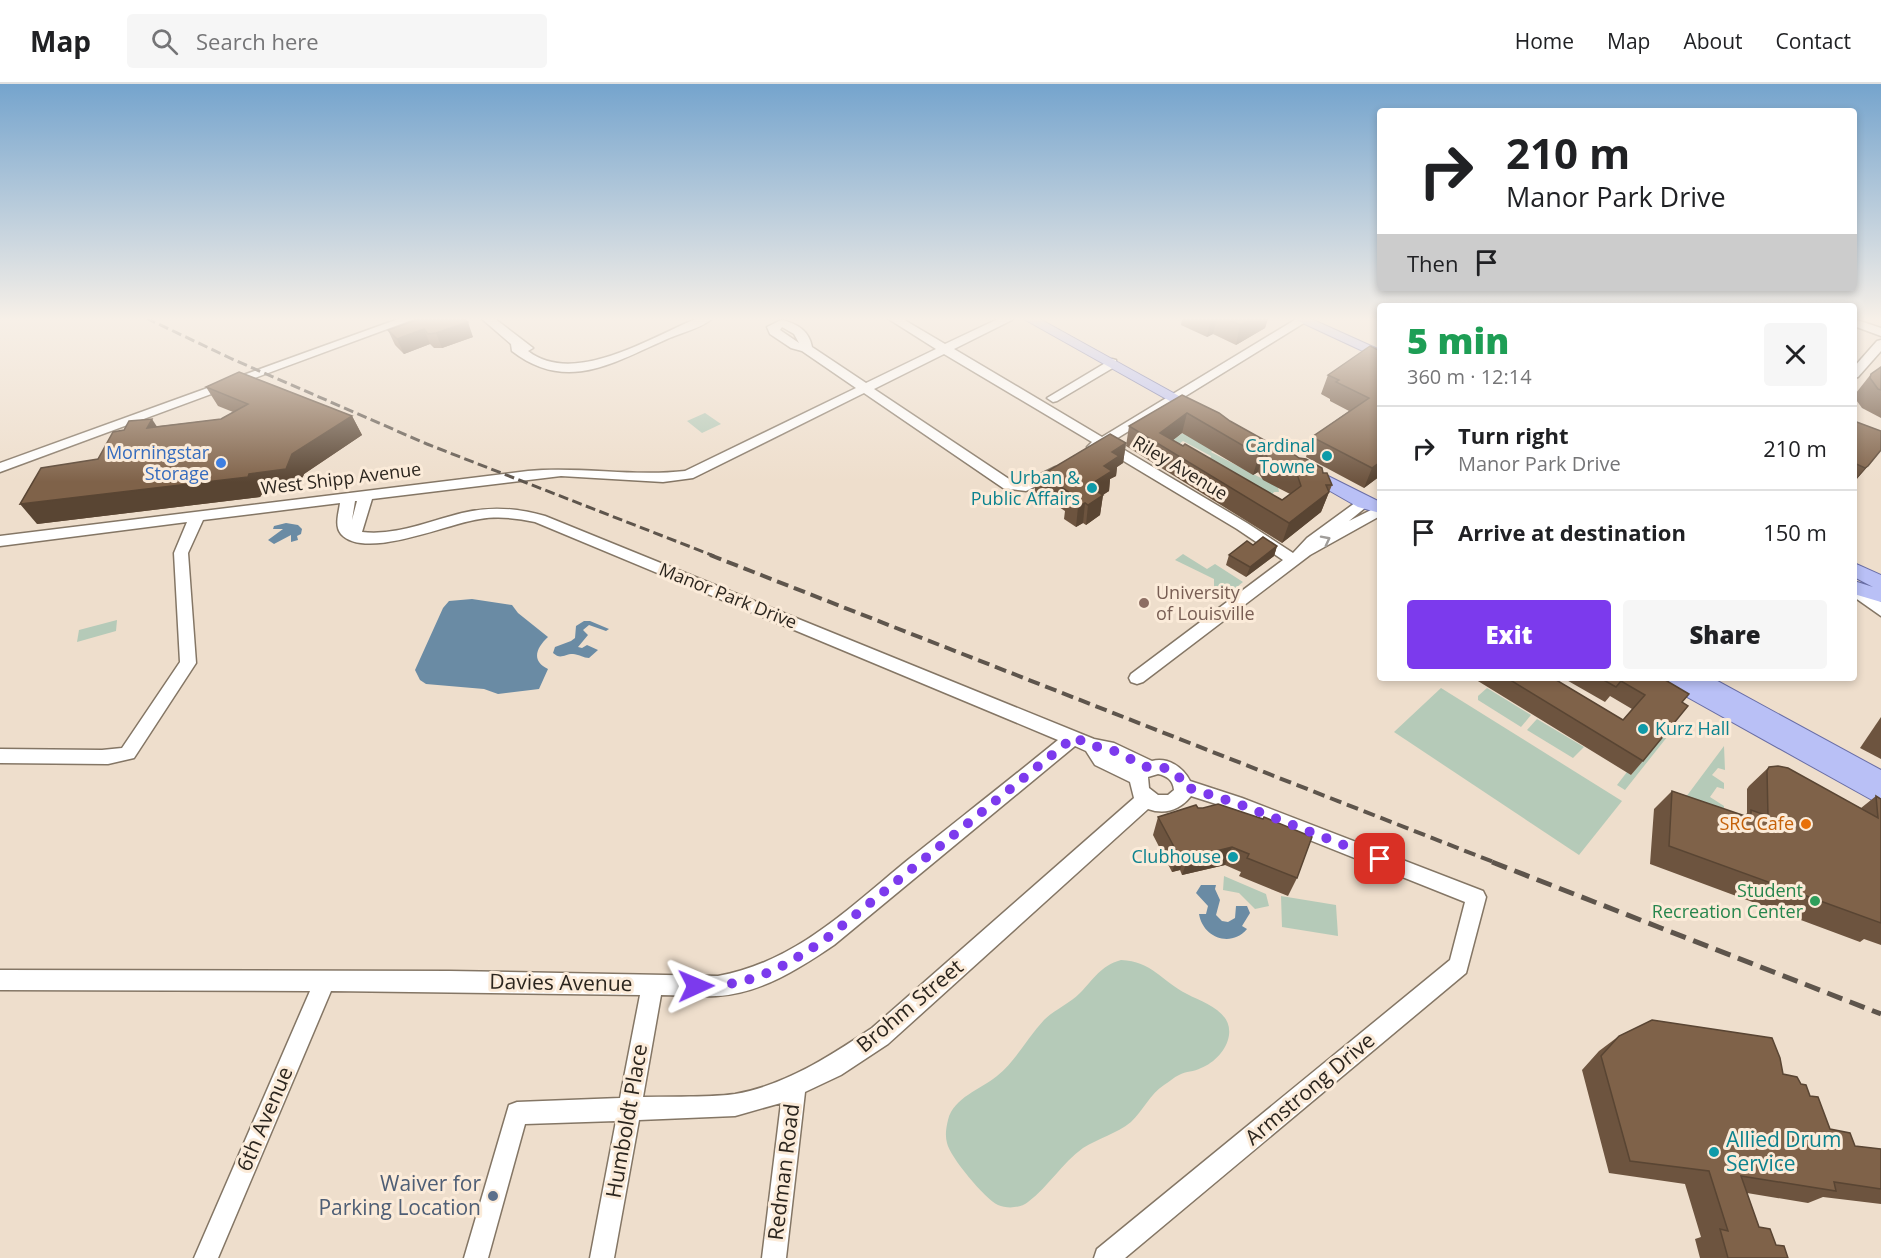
<!DOCTYPE html>
<html lang="en">
<head>
<meta charset="utf-8">
<style>
  :root { --surface:#fff; --page:#f6f6f6; --text:#202124; --muted:#757577; --line:#e0e0e0; --accent:#7c3aed }
  body { margin:0; font-family:"Open Sans",sans-serif; background:var(--page); color:var(--text); height:100vh; display:flex; flex-direction:column; font-size:22px; white-space:nowrap }
  * { box-sizing:border-box; margin:0 }
  p { font-size:20px; color:var(--muted) }
  .icon { flex:none; width:33px; height:33px; fill:none; stroke:currentColor; stroke-width:2; stroke-linecap:round; stroke-linejoin:round }
  .map { position:relative; flex:1; overflow:hidden }
  .side { position:absolute; left:1377px; top:219px; width:480px; height:378px; display:flex; flex-direction:column; background:var(--surface); border-radius:6px; box-shadow:0 3px 9px #0003 }
  .side>* { flex:none }
  .banner { position:absolute; left:1377px; top:24px; width:480px; height:183px; border-radius:6px; box-shadow:0 3px 9px #0003; background:#fff; color:var(--text); overflow:hidden }
  .pin { position:absolute; display:grid; place-items:center; width:51px; height:51px; color:#fff; margin:-26px; border-radius:12px; box-shadow:0 3px 9px #0006 }
  .me { position:absolute; width:66px; margin:-33px; rotate:89deg; stroke-linejoin:round; filter:drop-shadow(0 0 4px #0008) }
  .turn { display:flex; align-items:center; gap:21px; height:126px; padding:0 30px; font-size:27px }
  .turn .icon { width:78px; height:78px; stroke-width:2.5 }
  .turn b { display:block; font-size:42px; line-height:51px }
  .then { display:flex; align-items:center; height:57px; padding:0 30px; background:#0003; gap:12px; font-size:22px }
  .round { display:grid; place-items:center; flex:none; width:63px; height:63px; border-radius:6px; background:var(--page) }
  .overview { display:flex; align-items:center; justify-content:space-between; height:102px; padding:0 30px }
  h1 { font-size:36px; font-weight:800; line-height:45px; color:#1e9e55 }
  .action { display:flex; gap:12px; margin-top:auto; padding:12px 30px }
  .action a { flex:1; height:69px; border-radius:6px; background:var(--accent); color:#fff; font-size:24px; font-weight:800; line-height:69px; text-align:center }
  .action a+a { background:var(--page); color:var(--text) }
  ul { padding:0; list-style:none }
  li { display:flex; align-items:center; gap:18px; height:84px; padding:0 30px; border-top:2px solid var(--line) }
  li div { flex:1 }
  li b { display:block; font-size:22px }
  li em { font-style:normal }
  header { display:flex; align-items:center; gap:36px; box-sizing:border-box; height:84px; padding:0 30px; background:var(--surface); border-bottom:2px solid var(--line) }
  header strong { font-size:28px }
  nav { display:flex; gap:33px; margin-inline-start:auto; font-size:21px }
  .search { width:420px; height:54px; background:var(--page); display:flex; align-items:center; gap:15px; box-sizing:border-box; padding:0 21px; border-radius:6px; color:var(--muted); font-size:22px }
  .map>svg:first-child { display:block }
  .green { fill:#b5cab8; fill-rule:evenodd }
  .water { fill:#6a8ba4 }
  .lines { fill:none; stroke-linecap:round; stroke-linejoin:round }
  .minor-casing { stroke:#847665; stroke-width:3 }
  .major-casing { stroke:#696ea6; stroke-width:2 }
  .minor { fill:#fff; fill-rule:evenodd }
  .major { fill:#b9c0f6; fill-rule:evenodd }
  .rail-far2 { stroke:#5e554c; stroke-width:3; stroke-dasharray:10 4.5; stroke-linecap:butt }
  .rail-far1 { stroke:#5e554c; stroke-width:4; stroke-dasharray:12 6; stroke-linecap:butt }
  .rail { stroke:#5e554c; stroke-width:5; stroke-dasharray:16 8; stroke-linecap:butt }
  .wall { fill:#6d543f; fill-rule:evenodd }
  .shaded-wall { fill:#594533 }
  .building { fill:#7f6249; stroke:#594533; stroke-width:1.5; fill-rule:evenodd }
  .oneway { stroke:#a09d9a }
  .route { stroke:#7c3aed; stroke-width:10; stroke-dasharray:0 18 }
  .culture-dot { fill:#0f9aa8; stroke:#fbebd9; stroke-width:2 }
  .shop-dot { fill:#3f7fe0; stroke:#fbebd9; stroke-width:2 }
  .education-dot { fill:#8d6e63; stroke:#fbebd9; stroke-width:2 }
  .food-dot { fill:#e8710a; stroke:#fbebd9; stroke-width:2 }
  .leisure-dot { fill:#2e9e5b; stroke:#fbebd9; stroke-width:2 }
  .service-dot { fill:#5c6f8a; stroke:#fbebd9; stroke-width:2 }
  .labels { text-anchor:middle; stroke-width:6; stroke-linejoin:round; paint-order:stroke }
  .culture-label { font-size:18px; fill:#0d838f; stroke:#fbebd9; text-anchor:end }
  .shop-label { font-size:18px; fill:#366cbe; stroke:#fbebd9; text-anchor:end }
  .street-label { font-size:18px; fill:#2b251e; stroke:#fbebd9 }
  .education-label { font-size:18px; fill:#785e54; stroke:#fbebd9; text-anchor:start }
  .food-label { font-size:18px; fill:#c56008; stroke:#fbebd9; text-anchor:end }
  .leisure-label { font-size:18px; fill:#27864d; stroke:#fbebd9; text-anchor:end }
  .near-street-label { font-size:21px; fill:#2b251e; stroke:#fbebd9 }
  .near-culture-label { font-size:21px; fill:#0d838f; stroke:#fbebd9; text-anchor:start }
  .near-service-label { font-size:21px; fill:#4e5e75; stroke:#fbebd9; text-anchor:end }
</style>
</head>
<body>
<header>
<strong>Map</strong>
<div class="search"><svg class="icon" aria-label="search" viewBox="0 0 24 24"><circle cx="10" cy="10" r="6"/><path d="M15 15l6 6"/></svg>Search here</div>
<nav><a>Home</a><a>Map</a><a>About</a><a>Contact</a></nav>
</header>
<div class="map">
<svg width="1881" height="1174" viewBox="0 0 1881 1174">
  <rect width="100%" height="100%" fill="#eedecc"/>
  <g class="green">
    <polygon points="705,329 721,340 702,349 687,337"/>
    <path d="M1183 349 1213 366 1211 368 1278 403 1279 408H1274L1271 412 1248 402 1242 406 1243 414 1260 424 1266 422 1273 416 1290 425 1275 436H1272L1249 420 1220 406 1221 404 1154 367ZM1183 357 1211 372V373L1199 381 1171 366Z"/>
    <path d="M1183 470 1207 485 1215 480 1243 498C1230 508 1226 517 1211 506L1214 503V495L1175 476Z"/>
    <polygon points="117,536 116,547 77,558 79,546"/>
    <polygon points="1441,604 1622,717 1579,771 1394,648"/>
    <polygon points="1487,604 1531,631 1521,643 1478,616 1478,612"/>
    <polygon points="1537,635 1584,663 1573,674 1527,646"/>
    <polygon points="1671,641 1675,643 1625,706 1617,701 1627,688 1631,691"/>
    <polygon points="1724,662 1725,686 1718,684 1712,691 1724,699 1724,705 1717,703 1710,713 1724,722 1724,734 1686,713"/>
    <polygon points="1224,792 1266,810 1269,822 1255,825 1239,809 1223,806"/>
    <polygon points="1281,812 1336,821 1338,852 1282,843"/>
    <path d="M1121 876C1152 877 1161 897 1187 910 1204 919 1232 927 1229 951 1227 966 1214 979 1201 984 1194 988 1186 987 1179 991 1174 993 1169 998 1164 1001 1150 1010 1143 1027 1131 1038 1116 1050 1099 1054 1083 1064 1062 1079 1049 1102 1028 1118 1021 1124 1007 1125 998 1121 985 1115 950 1073 947 1059 945 1052 946 1044 948 1036 954 1013 980 1006 997 992 1016 977 1027 954 1044 936 1054 926 1069 920 1080 909 1094 895 1100 882 1121 876Z"/>
  </g>
  <g class="water">
    <polygon points="286,439 298,441 302,445 301,450 297,452 298,456 291,458 291,451 274,460 268,456 283,445 273,445 274,442"/>
    <path d="M472 515 512 521 518 529 548 553C536 564 531 577 548 585L539 605 498 610 484 605 426 600 420 596 415 586 443 524 449 517Z"/>
    <path d="M584 537H590L609 545 606 547 589 541 583 546 588 551 578 563 582 564 587 561 598 566 589 574C584 574 578 570 573 570 564 570 561 576 553 569L555 563 571 557 575 554 576 542Z"/>
    <path d="M1201 801H1216L1215 805 1220 816 1216 831 1222 837 1228 838 1235 834 1236 822H1247L1250 829 1242 842 1247 845C1231 864 1203 854 1199 830H1206L1208 822 1196 809Z"/>
  </g>
  <g class="lines">
    <g class="minor-casing">
      <g id="minor">
        <polygon points="401,234 417,234 0,388 0,379"/>
        <path d="M481 234H494L533 264 528 267C574 303 651 253 698 234H713C702 244 681 249 667 255 613 279 566 309 512 267L511 260Z"/>
        <path d="M887 234H901L945 260 1000 234H1014L1012 236 954 265 1102 353 1298 234H1312L1111 358 1247 439 1293 469 1307 454 1359 416 1364 414 1371 419 1349 437 1375 424 1380 426V432L1310 471 1143 598 1137 600 1131 598 1129 594 1131 590 1283 476 1237 445 1102 364 1094 367 1089 366 1087 363 1092 358 944 270 874 305 1012 397 1024 398 1055 383 1060 384 1062 387 1060 390 1026 407 1003 404 864 309 693 394 663 398 561 392 372 415 362 448C397 452 429 437 462 429 491 422 517 424 545 432L1094 655 1114 659 1152 677C1168 673 1183 683 1190 697L1242 714 1483 807 1486 813 1466 889 1125 1174H1094L1097 1165 1450 876 1465 818 1232 725 1191 712C1180 726 1165 731 1148 725L888 960 841 991 805 1008 786 1174H762L781 1019 735 1032 639 1036 614 1174H590L616 1037 525 1040 488 1174H464L509 1021 517 1018 620 1014 640 911 331 907 218 1174H194L310 907 0 906V886L450 887 718 892C796 878 850 823 909 775 959 735 1009 696 1058 656L535 438C517 434 498 432 480 435 449 439 365 477 341 450 334 442 339 428 340 419L203 436 188 469 196 579 134 674 108 680 0 679V665L102 666 122 664 180 578 174 469 187 438 0 462V452L528 387C580 382 633 393 685 387L856 304 802 267 791 264 770 250 767 243 781 236C796 239 809 246 812 263L866 299 936 265ZM782 243 794 250 799 259 780 246ZM355 417H357L352 436ZM1075 662 1086 667 1095 681 1130 698 1134 714 872 944C830 972 786 1001 735 1010 706 1014 673 1012 643 1013L661 911C679 911 698 913 716 912 760 910 800 884 834 861ZM1158 690C1167 692 1173 696 1174 706L1168 711H1158L1149 704 1148 693Z"/>
        <polygon points="1854,235 1881,244 1881,252 1854,242"/>
        <polygon points="1881,256 1881,267 1858,293 1854,294 1854,283 1877,257"/>
        <polygon points="1112,275 1116,276 1116,282 1057,317 1053,318 1047,314"/>
        <polygon points="1854,500 1881,518 1881,532 1854,513"/>
      </g>
    </g>
    <g class="major-casing">
      <g id="major">
        <polygon points="1022,234 1038,234 1206,327 1198,332 1193,330"/>
        <polygon points="1292,234 1309,234 1380,266 1380,275"/>
        <polygon points="1308,382 1380,418 1380,429 1358,423 1302,391 1300,387"/>
        <polygon points="1854,479 1881,491 1881,518 1854,510 1854,497 1873,503 1854,493"/>
        <polygon points="1659,594 1689,596 1690,594 1712,594 1881,686 1881,721 1662,599"/>
      </g>
    </g>
    <use href="#minor" class="minor"/>
    <use href="#major" class="major"/>
    <polyline class="rail-far2" points="146,234 232,275 427,360 714,472"/>
    <polyline class="rail-far1" points="710,471 1496,779"/>
    <polyline class="rail" points="1492,778 1881,930"/>
  </g>
  <g class="wall">
    <polygon points="422,234 473,253 442,264 434,264 430,260 404,270 395,261 388,246"/>
    <polygon points="1182,234 1268,234 1265,244 1236,261 1213,250 1207,253 1181,241"/>
    <polygon points="1380,267 1380,392 1364,404 1306,373 1312,353 1349,327 1330,317 1330,315 1321,310 1328,291"/>
    <polygon points="1881,283 1881,334 1862,324 1854,313 1856,309 1871,290"/>
    <polygon points="206,303 352,332 362,351 304,390 298,405 262,410 260,413 37,440 124,346 221,335 233,328 218,322"/>
    <path d="M1182 311 1275 362 1299 374 1323 389 1332 401 1321 428 1282 459 1126 362 1129 342ZM1182 349 1253 391 1258 388 1263 396 1290 410 1282 416 1173 356Z"/>
    <polygon points="1854,337 1868,382 1854,398"/>
    <polygon points="1126,359 1123,379 1117,383 1116,392 1110,395 1109,407 1103,411 1100,431 1086,441 1083,439 1076,443 1064,435 1065,427 1050,417 1044,421 1034,414 1036,394"/>
    <polygon points="1253,461 1277,462 1274,472 1246,493 1226,481 1229,471"/>
    <polygon points="1473,594 1553,594 1623,636 1632,625 1610,612 1605,618 1563,594 1662,594 1682,618 1643,677 1631,691"/>
    <polygon points="1881,633 1881,675 1860,664"/>
    <polygon points="1769,683 1861,724 1876,712 1881,715 1881,861 1864,855 1860,858 1650,780 1654,725 1672,707 1745,732 1747,729 1747,705 1749,702"/>
    <polygon points="1198,724 1297,794 1288,812 1239,792 1241,788 1225,781 1182,791 1180,786 1172,788 1153,751 1158,733"/>
    <polygon points="1619,952 1783,990 1801,1000 1810,1012 1830,1045 1855,1062 1881,1065 1881,1120 1823,1113 1808,1119 1747,1109 1759,1143 1788,1174 1700,1174 1695,1155 1701,1153 1685,1100 1609,1089 1582,986 1599,967"/>
  </g>
  <g class="shaded-wall">
    <polygon points="1211,234 1217,234 1213,250 1207,253"/>
    <polygon points="1254,234 1268,234 1265,244 1236,261 1240,241"/>
    <polygon points="468,238 473,253 442,264 436,249"/>
    <polygon points="424,245 430,260 404,270 397,255"/>
    <polygon points="1187,329 1182,349 1164,363 1160,349"/>
    <polygon points="352,332 362,351 304,390 298,405 262,410 260,413 37,440 20,420 249,390 292,370"/>
    <polygon points="152,335 165,355 147,344"/>
    <polygon points="1126,359 1123,379 1117,383 1116,392 1110,395 1109,407 1088,420 1088,402 1104,382 1112,368"/>
    <polygon points="1264,368 1258,388 1253,391 1259,371"/>
    <polygon points="1380,378 1380,392 1364,404 1372,384"/>
    <polygon points="1868,382 1855,397 1854,398 1854,397 1865,384"/>
    <polygon points="1052,397 1050,417 1044,421 1046,401"/>
    <polygon points="1329,408 1321,428 1282,459 1289,439"/>
    <polygon points="1103,411 1100,431 1086,441 1088,421"/>
    <polygon points="1085,419 1083,439 1076,443 1078,423"/>
    <polygon points="1277,462 1274,472 1246,493 1250,483"/>
    <polygon points="1232,763 1225,781 1182,791 1188,774"/>
    <polygon points="1186,769 1180,786 1172,788 1178,770"/>
  </g>
  <g class="building">
    <polygon points="422,234 463,234 468,238 436,249 428,250 424,245 397,255 388,246"/>
    <polygon points="1224,234 1254,234 1240,241"/>
    <polygon points="1370,262 1380,267 1380,378 1372,384 1312,353 1369,314 1336,298 1339,296 1328,291"/>
    <polygon points="1881,283 1881,306 1878,305 1870,294 1871,290"/>
    <polygon points="239,288 352,332 292,370 286,385 249,390 248,393 20,420 41,384 98,375 113,348 124,346 129,337 152,335 147,344 221,335 248,320 206,303"/>
    <path d="M1182 311 1219 329 1230 337 1275 362 1284 363 1299 374 1306 375 1322 384 1323 389H1327L1332 401H1326L1329 408 1289 439 1129 342ZM1187 329 1259 371 1264 368 1269 376 1297 390 1301 402 1282 416 1185 360 1183 362 1160 349Z"/>
    <polygon points="1854,337 1881,347 1881,366 1868,382 1865,384 1854,379"/>
    <polygon points="1110,350 1126,359 1112,368 1119,372 1104,382 1112,387 1088,402 1103,411 1088,421 1085,419 1078,423 1066,415 1073,411 1052,397 1046,401 1036,394"/>
    <polygon points="1263,453 1277,462 1250,483 1229,471 1247,457 1253,461"/>
    <polygon points="1507,594 1553,594 1623,636 1645,611 1621,597 1616,603 1600,594 1662,594 1689,610 1682,618 1688,622 1643,677"/>
    <polygon points="1778,682 1788,684 1878,734 1876,712 1881,715 1881,839 1669,762 1672,707 1751,734 1751,726 1768,732 1767,687 1769,683"/>
    <polygon points="1218,720 1263,735 1264,733 1312,753 1297,794 1247,774 1249,770 1232,763 1188,774 1186,769 1178,770 1158,733 1196,721 1198,724 1203,724"/>
    <polygon points="1652,936 1772,954 1780,974 1783,990 1797,993 1801,1000 1806,1001 1810,1012 1818,1013 1830,1045 1850,1049 1855,1062 1881,1065 1881,1105 1834,1098 1836,1107 1741,1092 1759,1143 1770,1145 1776,1161 1784,1162 1788,1174 1728,1174 1720,1145 1728,1147 1709,1087 1630,1077 1601,972 1619,952"/>
  </g>
  <defs><path id="oneway-chevron" d="M-2-3.5L2.5 0L-2 3.5" fill="none" stroke-width="1.6" stroke-linecap="round" stroke-linejoin="round" transform="scale(1.5)"/></defs>
  <use class="oneway" href="#oneway-chevron" transform="translate(1326 456) rotate(-27)"/>
  <linearGradient id="sky" x2="0" y2="1"><stop stop-color="#75a4cd"/><stop offset="0.59" stop-color="#f7f0e8"/><stop offset="1" stop-color="#f7f0e8" stop-opacity="0"/></linearGradient>
  <rect width="1881" height="398" fill="url(#sky)"/>
  <g class="lines">
    <path class="route" d="M696 902C751 903 783 884 827 854L1074 653 1092 662 1108 664 1149 684H1166L1180 694 1183 702 1236 719 1380 775"/>
  </g>
  <g class="culture-dot">
    <circle cx="1327" cy="372" r="6"/>
    <circle cx="1092" cy="404" r="6"/>
    <circle cx="1643" cy="645" r="6"/>
    <circle cx="1233" cy="773" r="6"/>
    <circle cx="1714" cy="1068" r="6"/>
  </g>
  <circle class="shop-dot" cx="221" cy="379" r="6"/>
  <circle class="education-dot" cx="1144" cy="519" r="6"/>
  <circle class="food-dot" cx="1806" cy="740" r="6"/>
  <circle class="leisure-dot" cx="1815" cy="817" r="6"/>
  <circle class="service-dot" cx="493" cy="1112" r="6"/>
  <g class="labels">
    <g class="culture-label">
      <text x="1315" y="368">Cardinal<tspan x="1315" dy="21">Towne</tspan></text>
      <text x="1080" y="400">Urban &amp;<tspan x="1080" dy="21">Public Affairs</tspan></text>
      <text x="1655" y="651" text-anchor="start">Kurz Hall</text>
      <text x="1221" y="779">Clubhouse</text>
    </g>
    <g class="shop-label">
      <text x="209" y="375">Morningstar<tspan x="209" dy="21">Storage</tspan></text>
    </g>
    <g class="street-label">
      <text transform="translate(1180 384) rotate(31)" y="6">Riley Avenue</text>
      <text transform="translate(341 395) rotate(-7)" y="6">West Shipp Avenue</text>
      <text transform="translate(728 512) rotate(22)" y="6">Manor Park Drive</text>
    </g>
    <g class="education-label">
      <text x="1156" y="515">University<tspan x="1156" dy="21">of Louisville</tspan></text>
    </g>
    <g class="food-label">
      <text x="1794" y="746">SRC Cafe</text>
    </g>
    <g class="leisure-label">
      <text x="1803" y="813">Student<tspan x="1803" dy="21">Recreation Center</tspan></text>
    </g>
    <g class="near-street-label">
      <text transform="translate(561 899) rotate(1)" y="7">Davies Avenue</text>
      <text transform="translate(910 922) rotate(-40)" y="7">Brohm Street</text>
      <text transform="translate(1310 1005) rotate(-40)" y="7">Armstrong Drive</text>
      <text transform="translate(265 1035) rotate(-67)" y="7">6th Avenue</text>
      <text transform="translate(627 1037) rotate(-80)" y="7">Humboldt Place</text>
      <text transform="translate(784 1088) rotate(-83)" y="7">Redman Road</text>
    </g>
    <g class="near-culture-label">
      <text x="1726" y="1063">Allied Drum<tspan x="1726" dy="24">Service</tspan></text>
    </g>
    <g class="near-service-label">
      <text x="481" y="1107">Waiver for<tspan x="481" dy="24">Parking Location</tspan></text>
    </g>
  </g>
</svg>
<div class="pin" style="left:1380px;top:775px;background:#d93025"><svg class="icon" aria-label="arrive" viewBox="0 0 24 24"><path d="M6 21V4h12l-3 4 3 4H6"/></svg></div>
<svg class="me" style="left:696px;top:902px" viewBox="-20 -20 40 40"><path d="M0-17L14 15 0 8-14 15z" fill="#7c3aed" stroke="#fff" stroke-width="4"/></svg>
<div class="banner">
<div class="turn"><svg class="icon" aria-label="right" viewBox="0 0 24 24"><path d="M7 20v-9h11M14 6l5 5-5 5"/></svg><div><b>210 m</b>Manor Park Drive</div></div>
<div class="then">Then<svg class="icon" aria-label="arrive" viewBox="0 0 24 24"><path d="M6 21V4h12l-3 4 3 4H6"/></svg></div>
</div>
<section class="side">
<div class="overview"><div><h1>5 min</h1><p>360 m · 12:14</p></div><a class="round"><svg class="icon" aria-label="close" viewBox="0 0 24 24"><path d="M6 6l12 12M18 6L6 18"/></svg></a></div>
<ul>
<li><svg class="icon" aria-label="right" viewBox="0 0 24 24"><path d="M7 20v-9h11M14 6l5 5-5 5"/></svg><div><b>Turn right</b><p>Manor Park Drive</p></div><em>210 m</em></li>
<li><svg class="icon" aria-label="arrive" viewBox="0 0 24 24"><path d="M6 21V4h12l-3 4 3 4H6"/></svg><div><b>Arrive at destination</b></div><em>150 m</em></li>
</ul>
<div class="action"><a>Exit</a><a>Share</a></div>
</section>
</div>
</body>
</html>
